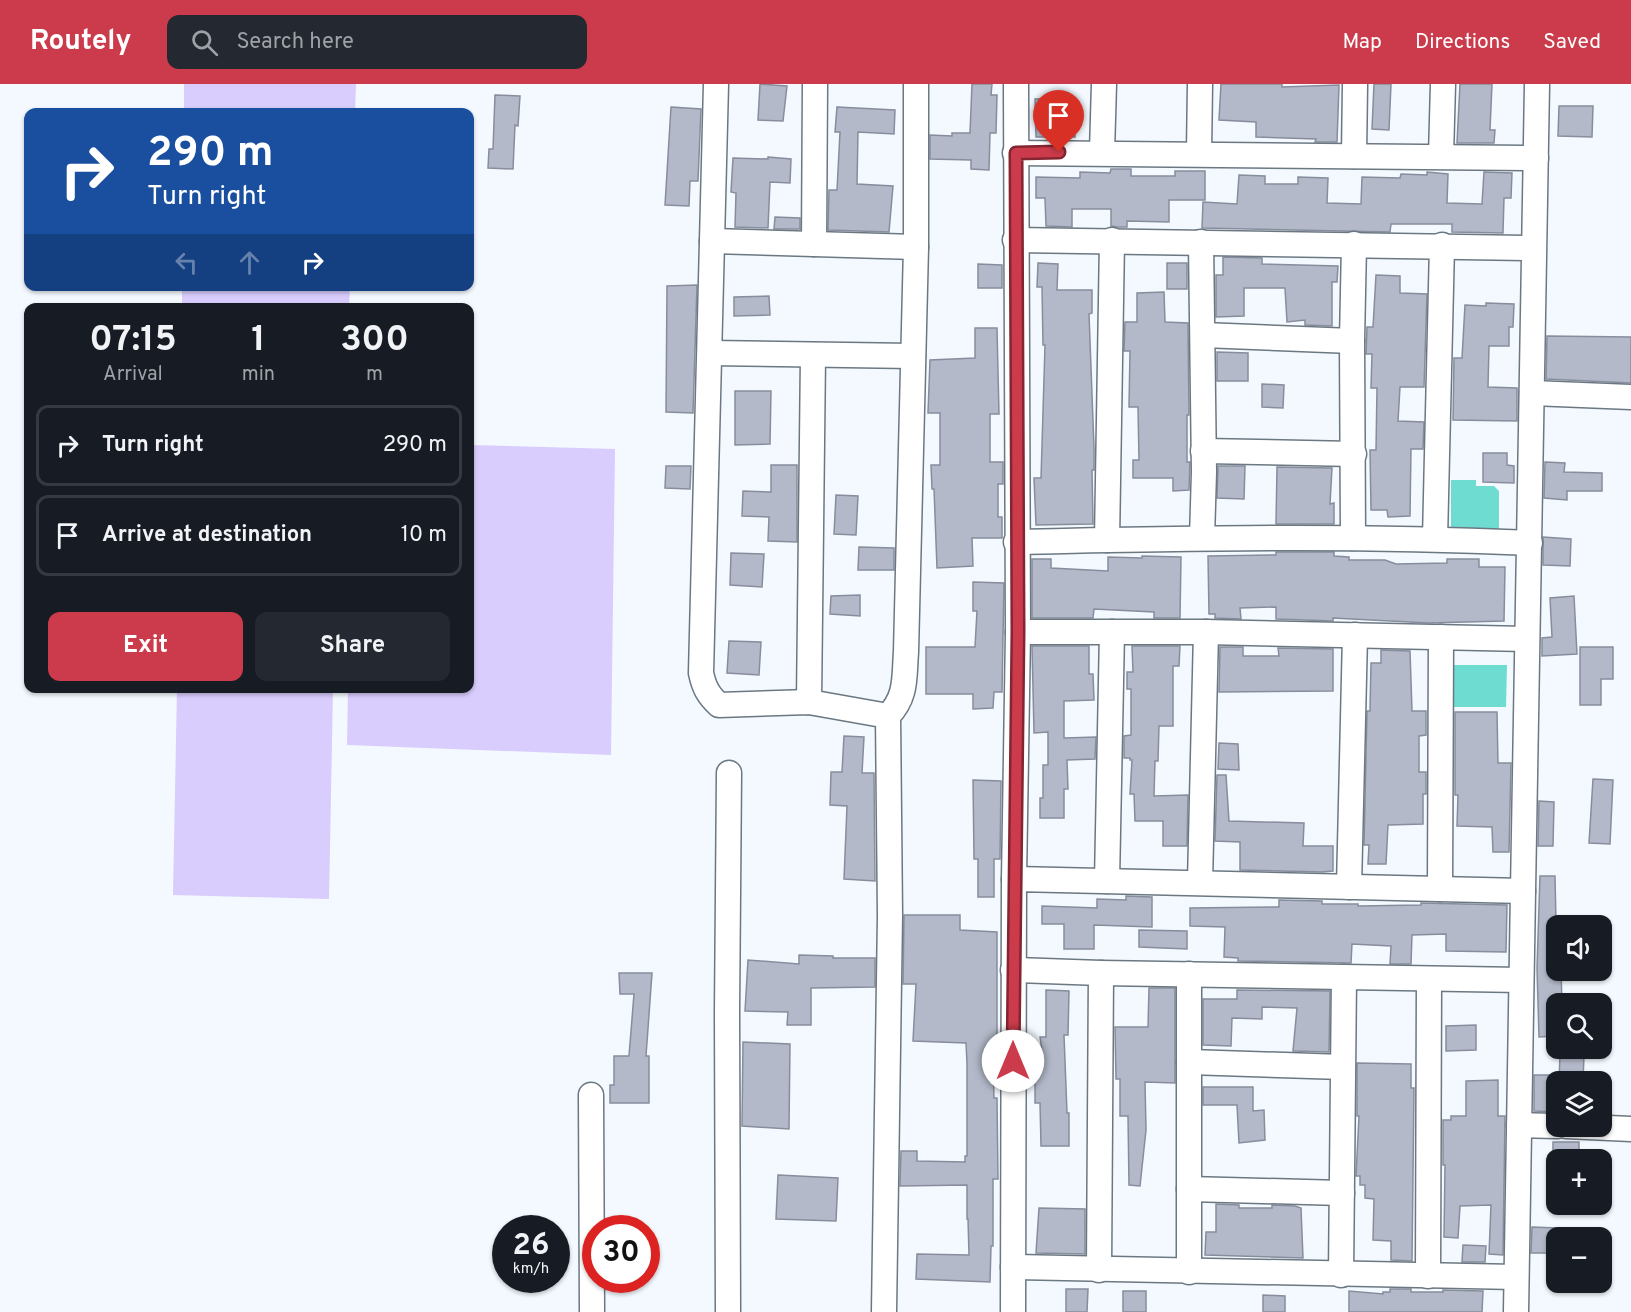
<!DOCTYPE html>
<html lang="en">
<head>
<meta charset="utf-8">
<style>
  :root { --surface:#171b24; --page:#242831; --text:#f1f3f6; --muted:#9ea1a6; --line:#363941; --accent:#cb3b4b }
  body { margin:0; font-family:Overpass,sans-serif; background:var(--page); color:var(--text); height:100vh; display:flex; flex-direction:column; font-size:22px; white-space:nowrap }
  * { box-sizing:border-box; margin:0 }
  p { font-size:20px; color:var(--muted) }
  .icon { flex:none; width:33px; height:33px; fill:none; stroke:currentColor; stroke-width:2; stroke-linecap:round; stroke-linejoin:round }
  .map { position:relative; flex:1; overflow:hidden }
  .sheet { position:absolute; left:24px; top:219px; width:450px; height:390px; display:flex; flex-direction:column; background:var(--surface); border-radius:12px; box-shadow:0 2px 4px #0004 }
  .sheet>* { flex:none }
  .guide { position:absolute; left:24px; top:24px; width:450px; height:183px; border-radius:12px; box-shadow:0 2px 4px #0004; background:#1a4fa0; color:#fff; overflow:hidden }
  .buttons { position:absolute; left:1546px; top:831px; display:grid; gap:12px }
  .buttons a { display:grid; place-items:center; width:66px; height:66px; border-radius:12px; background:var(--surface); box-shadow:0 2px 4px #0004; font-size:30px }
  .speed { position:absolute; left:492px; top:1131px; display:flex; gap:12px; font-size:30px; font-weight:700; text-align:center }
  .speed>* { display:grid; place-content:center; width:78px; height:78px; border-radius:50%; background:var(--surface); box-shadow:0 2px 4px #0004; line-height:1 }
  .speed small { font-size:15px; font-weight:400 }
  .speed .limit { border:9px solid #d22; background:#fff; color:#111 }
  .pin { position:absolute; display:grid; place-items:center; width:51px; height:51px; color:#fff; margin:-62px -26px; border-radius:50% 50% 50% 0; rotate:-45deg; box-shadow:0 0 6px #0007 }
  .pin .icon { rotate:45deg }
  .me { position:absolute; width:66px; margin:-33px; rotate:0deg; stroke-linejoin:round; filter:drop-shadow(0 0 4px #0008) }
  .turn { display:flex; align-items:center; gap:21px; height:126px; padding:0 24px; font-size:27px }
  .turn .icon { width:78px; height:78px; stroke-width:2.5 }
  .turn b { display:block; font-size:42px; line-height:51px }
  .lanes { display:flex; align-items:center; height:57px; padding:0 24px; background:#0003; justify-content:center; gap:30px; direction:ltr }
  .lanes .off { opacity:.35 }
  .eta { display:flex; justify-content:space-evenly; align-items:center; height:102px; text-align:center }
  .eta b { font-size:36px; font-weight:700; line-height:42px }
  .button { display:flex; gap:12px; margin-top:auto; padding:12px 24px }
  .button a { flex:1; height:69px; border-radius:12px; background:var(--accent); color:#fff; font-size:24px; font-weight:700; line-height:69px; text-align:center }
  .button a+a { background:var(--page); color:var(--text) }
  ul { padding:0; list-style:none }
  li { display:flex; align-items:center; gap:18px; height:81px; margin:0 12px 9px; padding:0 12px; border:3px solid var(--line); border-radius:12px }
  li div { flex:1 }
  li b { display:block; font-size:22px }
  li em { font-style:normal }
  header { display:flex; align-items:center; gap:36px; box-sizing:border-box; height:84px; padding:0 30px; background:var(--accent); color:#fff }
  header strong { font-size:28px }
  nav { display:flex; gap:33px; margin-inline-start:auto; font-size:21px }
  .search { width:420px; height:54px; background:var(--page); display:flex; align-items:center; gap:15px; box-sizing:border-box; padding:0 21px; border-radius:12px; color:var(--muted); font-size:22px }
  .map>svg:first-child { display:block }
  .green { fill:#d9cdfd }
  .water { fill:#6edcd1 }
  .building { fill:#b3b9c9; stroke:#878d9c; stroke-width:1.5 }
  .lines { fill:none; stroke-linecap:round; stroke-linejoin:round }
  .minor-casing { stroke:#6b7882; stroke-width:27 }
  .minor { stroke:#fff; stroke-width:24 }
  .route-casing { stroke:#842631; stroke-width:15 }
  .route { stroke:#cb3b4b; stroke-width:10 }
</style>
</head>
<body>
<header>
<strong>Routely</strong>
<div class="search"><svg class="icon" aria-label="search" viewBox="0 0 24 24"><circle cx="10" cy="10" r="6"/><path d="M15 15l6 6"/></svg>Search here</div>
<nav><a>Map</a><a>Directions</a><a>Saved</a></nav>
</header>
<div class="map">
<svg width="1631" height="1228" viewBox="0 0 1631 1228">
  <rect width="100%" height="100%" fill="#f3f9fe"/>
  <g class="green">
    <polygon points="184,0 356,0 355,28 184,28"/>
    <polygon points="182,203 350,203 349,223 182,223"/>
    <polygon points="470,361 615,365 611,671 347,661 348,605 470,604"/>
    <polygon points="177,605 333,605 329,815 173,811"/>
  </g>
  <g class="water">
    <polygon points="1451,396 1476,396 1476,402 1494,402 1499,407 1499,448 1451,449"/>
    <polygon points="1454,581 1507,581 1506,623 1454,623"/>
  </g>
  <g class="building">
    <polygon points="760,0 787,2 783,37 758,36"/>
    <polygon points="972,0 992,0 991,11 997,11 996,49 990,49 989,86 971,85 971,76 930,75 930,51 952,52 952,49 970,49"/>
    <polygon points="1221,0 1282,0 1282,3 1339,1 1337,58 1315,58 1316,55 1256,53 1256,38 1219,36"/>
    <polygon points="1374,0 1391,0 1389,46 1372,45"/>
    <polygon points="1460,0 1492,0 1490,46 1495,46 1494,59 1457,59"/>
    <polygon points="495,11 520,12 518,42 515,41 513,85 488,84 489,65 493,65"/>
    <polygon points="1075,14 1075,53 1036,53 1035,15"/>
    <polygon points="1559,22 1593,22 1592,53 1558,52"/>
    <polygon points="671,23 701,25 698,97 690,97 689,122 665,121"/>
    <polygon points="837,23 895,26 894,50 858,48 857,100 893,102 889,148 828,146 829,106 837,106 840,48 835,48"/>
    <polygon points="768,73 791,75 790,99 770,98 768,144 735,143 736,109 731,108 733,74 768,75"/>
    <polygon points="1111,85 1131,85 1131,92 1175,92 1175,87 1205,87 1205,116 1169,116 1169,138 1127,137 1127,143 1117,143 1111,142 1111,125 1072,125 1072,143 1046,142 1045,114 1036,114 1036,93 1080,94 1080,88 1110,89"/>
    <polygon points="1427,88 1448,90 1447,119 1482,120 1484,88 1512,89 1511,114 1504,114 1503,149 1452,148 1452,140 1391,140 1390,148 1202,144 1203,118 1237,120 1239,91 1265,92 1265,100 1298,100 1298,93 1328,94 1327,119 1361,120 1362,93 1400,94 1401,90 1427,91"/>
    <polygon points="775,133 800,134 800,145 774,145"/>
    <polygon points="1223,173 1262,174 1262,180 1338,182 1337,198 1332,198 1332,242 1305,241 1305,236 1287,238 1285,204 1244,204 1244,232 1216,233 1216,191 1223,191"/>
    <polygon points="1038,179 1058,180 1057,206 1092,206 1092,229 1089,230 1094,364 1094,386 1092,386 1093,440 1036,441 1034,394 1041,394 1045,261 1043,261 1042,203 1037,203"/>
    <rect x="1167" y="179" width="20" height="26"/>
    <polygon points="978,180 1002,181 1002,204 978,204"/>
    <polygon points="1376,191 1400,192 1400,209 1427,210 1424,303 1400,303 1398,337 1424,338 1423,365 1411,365 1410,432 1388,433 1387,426 1371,426 1370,366 1376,366 1377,304 1371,304 1372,270 1366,270 1367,243 1373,243"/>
    <polygon points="697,201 693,329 666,328 667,202"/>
    <polygon points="1164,208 1165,238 1188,239 1189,331 1187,331 1187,378 1190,378 1189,406 1173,407 1173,394 1133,394 1133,376 1139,376 1138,323 1129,323 1130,267 1124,267 1125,238 1137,238 1137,209"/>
    <polygon points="769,212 770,231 734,232 734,213"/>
    <polygon points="1486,219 1514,220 1513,243 1509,243 1509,262 1489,262 1488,303 1517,304 1517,337 1453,336 1454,274 1462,274 1465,221 1486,222"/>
    <polygon points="975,244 997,244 999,330 990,330 990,378 1003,378 1003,400 998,400 998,433 1002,433 1002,454 972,454 973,482 937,484 934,405 932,405 931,381 940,381 940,329 928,329 930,276 975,274"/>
    <polygon points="1547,252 1631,253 1631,299 1546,295"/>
    <polygon points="1217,268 1248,269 1248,297 1217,297"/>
    <polygon points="1262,300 1284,301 1283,324 1262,323"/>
    <polygon points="735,307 771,307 770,360 735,361"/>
    <polygon points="1483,369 1507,369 1507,381 1514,382 1514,399 1483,398"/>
    <polygon points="1545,378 1565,379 1564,388 1602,389 1602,407 1567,407 1567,416 1544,414"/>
    <polygon points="771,381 797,381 797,458 768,457 769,433 742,432 743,407 771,408"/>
    <polygon points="666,382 691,382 690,405 665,404"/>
    <polygon points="1218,382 1245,382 1244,415 1217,414"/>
    <polygon points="1277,383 1332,384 1330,420 1334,419 1334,440 1276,440"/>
    <polygon points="836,411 858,412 856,451 834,450"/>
    <polygon points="1543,453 1571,455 1570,482 1543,481"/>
    <polygon points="859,463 894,464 894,486 858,486"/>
    <polygon points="1276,468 1334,468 1334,472 1349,473 1349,476 1385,476 1396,480 1447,479 1447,475 1479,475 1479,483 1505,483 1504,537 1428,539 1333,534 1333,537 1276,535 1276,523 1240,524 1241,535 1215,534 1215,530 1209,530 1208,472 1276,471"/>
    <polygon points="731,469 764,470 762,503 730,501"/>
    <polygon points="1142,472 1181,473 1180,534 1154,534 1154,528 1094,525 1093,534 1032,534 1032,475 1051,475 1051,484 1108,487 1108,473 1142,474"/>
    <polygon points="973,498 1004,499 1002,608 994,608 993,624 973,625 973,610 926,610 926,563 975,563 977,527 973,527"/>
    <polygon points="860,511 860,532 830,530 831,512"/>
    <polygon points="1574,512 1577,570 1542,572 1542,554 1552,553 1550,514"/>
    <polygon points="729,557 761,558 759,591 727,589"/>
    <polygon points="1032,562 1089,562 1089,590 1093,590 1094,616 1064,617 1064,654 1096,653 1095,675 1067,676 1068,705 1064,705 1064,734 1040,734 1040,714 1043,714 1043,681 1048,681 1048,648 1034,649"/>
    <polygon points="1132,562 1180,562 1179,582 1173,582 1173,642 1159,642 1158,677 1155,677 1154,712 1188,711 1187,762 1163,762 1163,737 1135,737 1134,710 1130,710 1132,676 1130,676 1130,674 1124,674 1124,652 1131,651 1131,605 1127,605 1127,588 1133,588"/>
    <polygon points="1220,563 1243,563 1243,572 1279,572 1278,564 1333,565 1333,607 1219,608"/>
    <polygon points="1580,563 1613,563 1613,595 1601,595 1601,621 1580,621"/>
    <polygon points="1381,566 1410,567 1412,627 1426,627 1426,651 1419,652 1419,688 1426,688 1426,710 1423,710 1423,740 1388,741 1386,780 1368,780 1369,761 1364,761 1367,627 1370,627 1371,579 1381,579"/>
    <polygon points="1455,628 1497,628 1498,679 1511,679 1509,768 1493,768 1492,743 1457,742 1458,711 1455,711"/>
    <polygon points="844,652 864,653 862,689 874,689 875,797 844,795 847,722 830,721 831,688 842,688"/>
    <polygon points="1219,659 1238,660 1239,686 1218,685"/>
    <polygon points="1217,691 1226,691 1229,737 1304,739 1303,762 1333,762 1333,787 1322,788 1240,786 1240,758 1215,757"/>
    <polygon points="1593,695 1613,696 1610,760 1589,759"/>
    <polygon points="973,696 1001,697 1000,775 994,775 994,813 978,813 978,775 974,775"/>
    <polygon points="1539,717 1554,718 1553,762 1538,762"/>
    <polygon points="1540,792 1555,792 1557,886 1561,886 1562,920 1557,920 1557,952 1539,953 1537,884"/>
    <polygon points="1126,812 1152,813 1152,843 1094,841 1094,865 1064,865 1064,840 1042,840 1042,822 1097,824 1097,815 1126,816"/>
    <polygon points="1279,816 1322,817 1322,820 1358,820 1358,822 1421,821 1421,819 1507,821 1506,868 1446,867 1446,850 1412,851 1411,880 1390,880 1391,862 1352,860 1351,879 1238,877 1238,874 1224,873 1225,843 1190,842 1190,824 1279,823"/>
    <polygon points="904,831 960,831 960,846 997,848 997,979 993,979 994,1014 997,1014 998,1095 993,1095 993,1162 991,1162 990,1198 916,1195 917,1170 969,1171 968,1135 967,1135 967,1101 900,1102 901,1067 917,1067 917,1077 965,1078 965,1072 967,1072 967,979 966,959 913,957 916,900 903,900"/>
    <polygon points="1139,846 1187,847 1187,865 1139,863"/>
    <polygon points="799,871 833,872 833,874 875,874 875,903 811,904 811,941 787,941 788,928 745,927 748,876 799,880"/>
    <polygon points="619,889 652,889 646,972 649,972 649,1019 610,1019 610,1001 614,1001 614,972 629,972 634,910 620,910"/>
    <polygon points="1149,904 1175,904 1175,999 1145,998 1146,1046 1140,1102 1129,1101 1128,1032 1120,1032 1120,995 1116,995 1115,943 1148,943"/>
    <polygon points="1046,906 1069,907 1068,951 1064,951 1067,1029 1069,1029 1069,1062 1041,1062 1040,1019 1035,1019 1035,967 1042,967 1040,953 1046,953"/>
    <polygon points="1237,906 1330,907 1329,968 1293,967 1297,924 1262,923 1262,935 1232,934 1231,962 1203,961 1203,915 1237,915"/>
    <polygon points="1476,941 1476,966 1446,967 1446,942"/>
    <polygon points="743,958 790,960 789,1045 742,1042"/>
    <polygon points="1560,970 1584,971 1583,998 1559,998"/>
    <polygon points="1357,979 1411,980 1411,1004 1414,1004 1412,1177 1391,1176 1391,1157 1373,1156 1374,1115 1365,1114 1365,1101 1360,1101 1360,1092 1356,1092 1359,1032 1357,1032"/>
    <polygon points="1534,991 1557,991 1557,1028 1534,1027"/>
    <polygon points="1498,996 1498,1032 1505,1032 1503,1171 1489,1170 1491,1121 1460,1122 1458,1154 1444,1153 1445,1081 1443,1081 1443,1036 1451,1036 1451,1032 1466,1032 1466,997"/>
    <polygon points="1203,1003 1253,1003 1253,1027 1264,1026 1265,1056 1239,1059 1237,1021 1203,1021"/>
    <rect x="1553" y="1058" width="26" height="18"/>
    <polygon points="778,1091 838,1094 836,1137 776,1135"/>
    <polygon points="1216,1120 1239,1121 1239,1124 1272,1124 1272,1121 1295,1122 1301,1124 1303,1174 1205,1171 1206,1148 1216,1148"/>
    <polygon points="1039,1124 1085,1125 1085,1170 1036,1169"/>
    <polygon points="1532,1143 1557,1144 1557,1169 1531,1169"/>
    <polygon points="1463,1161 1486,1162 1485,1178 1462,1178"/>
    <polygon points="1066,1205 1088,1205 1087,1228 1066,1228"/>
    <polygon points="1390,1205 1411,1205 1411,1208 1443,1208 1443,1206 1483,1207 1482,1228 1349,1228 1349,1207 1383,1210 1383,1208 1390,1208"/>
    <rect x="1123" y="1207" width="23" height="21"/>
    <polygon points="1263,1211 1285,1212 1285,1228 1263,1228"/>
  </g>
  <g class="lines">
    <g class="minor-casing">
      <g id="minor">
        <path d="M716 0 701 589C704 603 708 611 719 621L809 618 888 632"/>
        <polyline points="1102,68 1104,0"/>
        <polyline points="1015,69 1536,74"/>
        <polyline points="1199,69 1200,0"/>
        <polyline points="1354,72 1355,0"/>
        <polyline points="1441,72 1443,0"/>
        <polyline points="1015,156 1533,164"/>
        <polyline points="712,157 916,163"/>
        <polyline points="1201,158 1204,388 1202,454"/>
        <polyline points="814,160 815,0"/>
        <polyline points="1203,251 1352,257"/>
        <polyline points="710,269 913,272"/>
        <polyline points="1532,309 1631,313"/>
        <polyline points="1203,367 1354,370"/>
        <polyline points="1353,454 1352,257 1354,160"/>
        <polyline points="1435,455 1442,161"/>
        <polyline points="1107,456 1112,156"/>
        <path d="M1016 458C1187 454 1359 451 1530 459"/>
        <polyline points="1018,548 1206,548 1526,555"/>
        <polyline points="809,618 813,271"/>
        <polyline points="1014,795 1018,548 1016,0"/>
        <polyline points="1107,797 1112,548"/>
        <polyline points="1200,798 1206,548"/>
        <polyline points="1349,803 1355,551"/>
        <polyline points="1440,805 1441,553"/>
        <polyline points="1523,807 1537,0"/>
        <polyline points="1013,886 1101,889 1521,896"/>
        <polyline points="1189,978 1343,983"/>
        <polyline points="591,1011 592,1228"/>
        <polyline points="1519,1041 1557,1042"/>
        <polyline points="1566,1042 1631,1045"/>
        <polyline points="1189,1105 1342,1109"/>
        <polyline points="1013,1183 1516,1193"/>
        <polyline points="1099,1186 1101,889"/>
        <polyline points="1189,1188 1189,890"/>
        <polyline points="1341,1191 1344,893"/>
        <polyline points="1428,1192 1429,896"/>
        <polyline points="728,1228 727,928 729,689"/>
        <path d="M884 1228 890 831 888 632C907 612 904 594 906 568L916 163V0"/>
        <polyline points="1013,1228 1014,795 1523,807 1516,1228"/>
      </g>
    </g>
    <use href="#minor" class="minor"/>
  </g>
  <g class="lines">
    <g class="route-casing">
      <polyline id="route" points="1013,977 1018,548 1016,69 1059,68"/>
    </g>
    <use href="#route" class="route"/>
  </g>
</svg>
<div class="buttons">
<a><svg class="icon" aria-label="sound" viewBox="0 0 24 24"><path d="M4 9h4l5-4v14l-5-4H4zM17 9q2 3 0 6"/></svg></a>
<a><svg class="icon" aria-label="search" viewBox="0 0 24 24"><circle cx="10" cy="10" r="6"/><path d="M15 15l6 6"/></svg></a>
<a><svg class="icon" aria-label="layers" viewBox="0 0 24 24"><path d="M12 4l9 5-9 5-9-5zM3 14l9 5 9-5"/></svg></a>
<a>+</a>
<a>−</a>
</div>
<div class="speed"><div>26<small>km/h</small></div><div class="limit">30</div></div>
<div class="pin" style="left:1059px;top:68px;background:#d93025"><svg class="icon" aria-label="arrive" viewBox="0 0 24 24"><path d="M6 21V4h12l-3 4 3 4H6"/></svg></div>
<svg class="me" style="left:1013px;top:977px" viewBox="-20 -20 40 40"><circle r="19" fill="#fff"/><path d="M0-13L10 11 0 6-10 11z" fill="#cb3b4b"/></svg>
<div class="guide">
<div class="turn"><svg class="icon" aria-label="right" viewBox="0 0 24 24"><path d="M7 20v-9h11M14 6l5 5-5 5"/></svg><div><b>290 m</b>Turn right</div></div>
<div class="lanes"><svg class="icon off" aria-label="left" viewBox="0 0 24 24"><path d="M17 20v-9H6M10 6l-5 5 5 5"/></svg><svg class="icon off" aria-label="ahead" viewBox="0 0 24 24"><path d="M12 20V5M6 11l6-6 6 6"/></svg><svg class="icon" aria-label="right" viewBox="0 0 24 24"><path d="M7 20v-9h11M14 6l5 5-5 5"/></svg></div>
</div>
<section class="sheet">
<div class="eta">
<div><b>07:15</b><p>Arrival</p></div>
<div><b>1</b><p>min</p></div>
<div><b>300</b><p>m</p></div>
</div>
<ul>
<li><svg class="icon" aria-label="right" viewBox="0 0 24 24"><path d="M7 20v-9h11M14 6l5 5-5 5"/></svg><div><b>Turn right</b></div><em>290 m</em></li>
<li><svg class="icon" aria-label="arrive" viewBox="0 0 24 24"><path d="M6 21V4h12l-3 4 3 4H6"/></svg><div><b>Arrive at destination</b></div><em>10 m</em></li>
</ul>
<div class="button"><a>Exit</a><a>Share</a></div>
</section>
</div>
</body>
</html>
